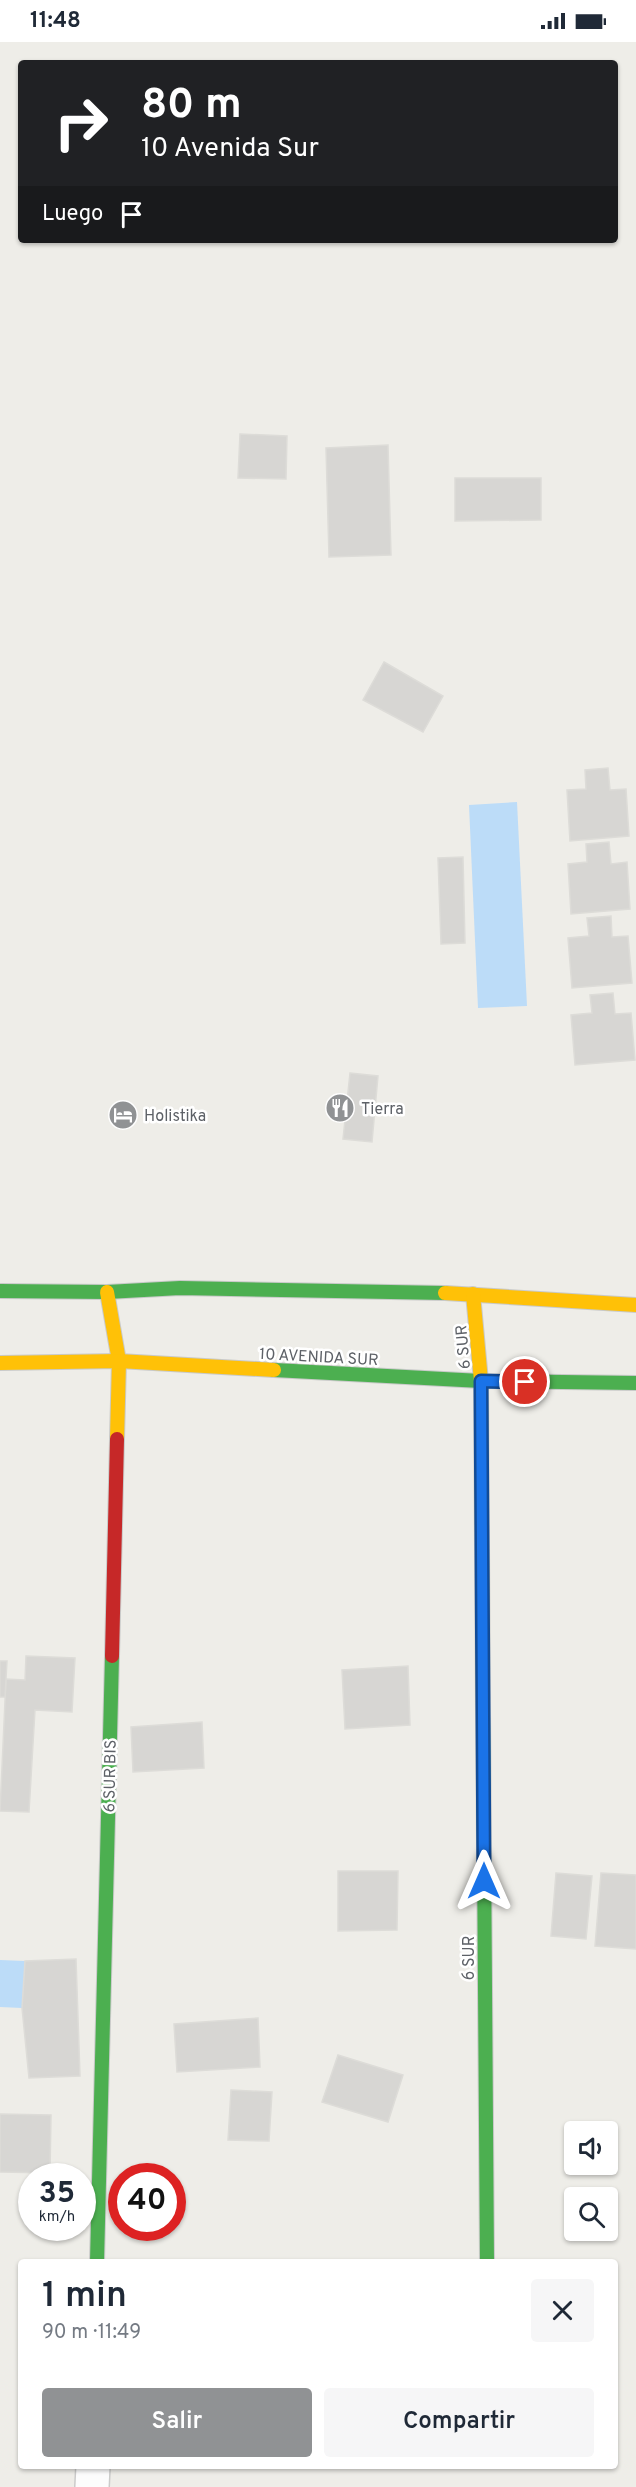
<!DOCTYPE html>
<html lang="es">
<head>
<meta charset="utf-8">
<style>
  :root { --surface:#fff; --page:#f6f6f7; --text:#1f2937; --muted:#747a83; --accent:#909294 }
  body { margin:0; font-family:Overpass,sans-serif; background:var(--page); color:var(--text); height:100vh; display:flex; flex-direction:column; font-size:22px; white-space:nowrap }
  * { box-sizing:border-box; margin:0 }
  p { font-size:20px; color:var(--muted) }
  .icon { flex:none; width:33px; height:33px; fill:none; stroke:currentColor; stroke-width:2; stroke-linecap:round; stroke-linejoin:round }
  .map { position:relative; flex:1; overflow:hidden }
  .sheet { position:absolute; left:18px; top:2217px; width:600px; height:210px; display:flex; flex-direction:column; background:var(--surface); border-radius:6px; box-shadow:0 2px 4px #0004 }
  .sheet>* { flex:none }
  .hud { position:absolute; left:18px; top:18px; width:600px; height:183px; border-radius:6px; box-shadow:0 2px 4px #0004; background:#202124; color:#fff; overflow:hidden }
  .buttons { position:absolute; left:564px; top:2079px; display:grid; gap:12px }
  .buttons a { display:grid; place-items:center; width:54px; height:54px; border-radius:6px; background:var(--surface); box-shadow:0 2px 4px #0004; font-size:30px }
  .speed { position:absolute; left:18px; top:2121px; display:flex; gap:12px; font-size:30px; font-weight:700; text-align:center }
  .speed>* { display:grid; place-content:center; width:78px; height:78px; border-radius:50%; background:var(--surface); box-shadow:0 2px 4px #0004; line-height:1 }
  .speed small { font-size:15px; font-weight:400 }
  .speed .limit { border:9px solid #d22; background:#fff; color:#111 }
  .pin { position:absolute; display:grid; place-items:center; width:51px; height:51px; color:#fff; margin:-26px; border:3px solid #fff; border-radius:50%; box-shadow:0 2px 6px #0007 }
  .me { position:absolute; width:66px; margin:-33px; rotate:0deg; stroke-linejoin:round; filter:drop-shadow(0 0 4px #0008) }
  .turn { display:flex; align-items:center; gap:21px; height:126px; padding:0 24px; font-size:27px }
  .turn .icon { width:78px; height:78px; stroke-width:2.5 }
  .turn b { display:block; font-size:42px; line-height:51px }
  .then { display:flex; align-items:center; height:57px; padding:0 24px; background:#0003; gap:12px; font-size:22px }
  .round { display:grid; place-items:center; flex:none; width:63px; height:63px; border-radius:6px; background:var(--page) }
  .overview { display:flex; align-items:center; justify-content:space-between; height:102px; padding:0 24px }
  h1 { font-size:36px; font-weight:600; line-height:45px }
  .primary-button { display:flex; gap:12px; margin-top:auto; padding:12px 24px }
  .primary-button a { flex:1; height:69px; border-radius:6px; background:var(--accent); color:#fff; font-size:24px; font-weight:600; line-height:69px; text-align:center }
  .primary-button a+a { background:var(--page); color:var(--text) }
  .status { display:flex; justify-content:space-between; align-items:center; height:42px; padding:0 30px; background:var(--surface); direction:ltr }
  .status svg { height:16px; fill:currentColor }
  .map>svg:first-child { display:block }
  .water { fill:#bcdcf8 }
  .building { fill:#d7d6d3; stroke:#dddcd8; stroke-width:1.5 }
  .lines { fill:none; stroke-linecap:round; stroke-linejoin:round }
  .street-casing { stroke:#cbcbca; stroke-width:36 }
  .fast-casing { stroke:#c9cac9; stroke-width:16 }
  .slow-casing { stroke:#c9cac9; stroke-width:16 }
  .jam-casing { stroke:#c9cac9; stroke-width:16 }
  .street { stroke:#fcfcfc; stroke-width:33 }
  .fast { stroke:#4caf50; stroke-width:14 }
  .slow { stroke:#ffc107; stroke-width:14 }
  .jam { stroke:#c62828; stroke-width:14 }
  .route-casing { stroke:#114b97; stroke-width:15 }
  .route { stroke:#1a73e8; stroke-width:10 }
  .labels { text-anchor:middle; stroke-width:5; stroke-linejoin:round; paint-order:stroke }
  .poi-label { font-size:16px; fill:#5d6167; stroke:#fff; text-anchor:start }
  .street-label { font-size:16px; fill:#5d6167; stroke:#fff }
</style>
</head>
<body>
<div class="status"><b>11:48</b><svg viewBox="0 0 49 12"><path d="M0 12V9h3v3zM5 12V6h3v6zM10 12V3h3v9zM15 12V0h3v12zM26 1h20v11H26zM47 4h2v5h-2z"/></svg></div>
<div class="map">
<svg width="636" height="2445" viewBox="0 0 636 2445">
  <rect width="100%" height="100%" fill="#eeede8"/>
  <g class="water">
    <polygon points="517,760 527,964 478,966 469,763"/>
    <polygon points="0,1918 25,1919 22,1966 0,1965"/>
  </g>
  <g class="building">
    <polygon points="240,392 287,394 286,437 238,436"/>
    <polygon points="388,403 391,513 329,515 326,406"/>
    <polygon points="455,436 541,436 541,478 455,479"/>
    <polygon points="384,620 443,654 423,690 363,658"/>
    <polygon points="608,726 610,748 626,747 629,794 570,799 567,748 586,747 585,728"/>
    <polygon points="609,800 611,822 627,820 630,867 571,872 568,822 587,820 586,802"/>
    <polygon points="463,815 465,901 441,902 438,816"/>
    <polygon points="611,874 612,895 628,894 632,941 572,946 568,896 589,894 587,876"/>
    <polygon points="613,951 615,972 631,971 635,1018 575,1023 571,973 592,971 590,953"/>
    <polygon points="350,1031 378,1034 372,1100 343,1097"/>
    <polygon points="26,1614 75,1616 72,1670 35,1668 29,1770 0,1769 6,1637 25,1638"/>
    <polygon points="0,1619 7,1619 5,1655 0,1655"/>
    <polygon points="408,1624 410,1683 345,1687 342,1628"/>
    <polygon points="202,1680 204,1726 133,1730 131,1685"/>
    <polygon points="338,1829 398,1829 397,1888 338,1889"/>
    <polygon points="556,1831 592,1834 586,1897 551,1894"/>
    <polygon points="601,1831 636,1833 636,1907 595,1904"/>
    <polygon points="76,1917 80,2034 29,2036 22,1966 25,1919"/>
    <polygon points="258,1976 260,2025 177,2030 174,1982"/>
    <polygon points="338,2013 403,2033 388,2080 322,2060"/>
    <polygon points="231,2048 272,2050 269,2099 228,2098"/>
    <polygon points="0,2072 51,2073 50,2131 0,2130"/>
  </g>
  <g class="lines">
    <g class="street-casing">
      <polyline id="street" points="92,2445 93,2424"/>
    </g>
    <g class="fast-casing">
      <g id="fast">
        <polyline points="0,1249 107,1250 180,1246 445,1251"/>
        <polyline points="274,1328 481,1339 636,1341"/>
        <polyline points="483,1671 487,2220"/>
        <polyline points="97,2220 112,1614"/>
      </g>
    </g>
    <g class="slow-casing">
      <g id="slow">
        <polyline points="107,1250 119,1319 117,1397"/>
        <polyline points="445,1251 636,1263"/>
        <polyline points="473,1252 481,1339 483,1671"/>
        <polyline points="0,1321 119,1319 274,1328"/>
      </g>
    </g>
    <g class="jam-casing">
      <polyline id="jam" points="112,1614 117,1397"/>
    </g>
    <use href="#street" class="street"/>
    <use href="#fast" class="fast"/>
    <use href="#slow" class="slow"/>
    <use href="#jam" class="jam"/>
  </g>
  <g class="lines">
    <g class="route-casing">
      <polyline id="route" points="484,1839 481,1339 525,1340"/>
    </g>
    <use href="#route" class="route"/>
  </g>
  <defs>
    <g id="restaurant-disc" transform="scale(1.5)"><circle r="9.5" fill="#909294" stroke="#fff"/><path d="M-5-6h1v4h1v-4h1v4h1v-4h1v5L-1.5 .5V6h-2V.5L-5-1ZM5-6V6H3V1.5H1.5Q1.5-4 5-6Z" fill="#fff"/></g>
    <g id="hotel-disc" transform="scale(1.5)"><circle r="9.5" fill="#909294" stroke="#fff"/><path d="M-6-4.5h1.5V1H6V5H4.5V3h-9V5H-6ZM-4 0a1.8 1.8 0 1 1 3.6 0ZM.5 0V-2.5h3Q6-2.5 6 0Z" fill="#fff"/></g>
  </defs>
  <g fill-rule="evenodd">
    <use href="#restaurant-disc" x="340" y="1066"/>
    <use href="#hotel-disc" x="123" y="1073"/>
  </g>
  <g class="labels">
    <g class="poi-label">
      <text x="361" y="1072">Tierra</text>
      <text x="144" y="1079">Holistika</text>
    </g>
    <g class="street-label">
      <text transform="translate(462 1305) rotate(-95)" y="6">6 SUR</text>
      <text transform="translate(319 1314) rotate(3)" y="6">10 AVENIDA SUR</text>
      <text transform="translate(109 1734) rotate(-89)" y="6">6 SUR BIS</text>
      <text transform="translate(468 1916) rotate(-90)" y="6">6 SUR</text>
    </g>
  </g>
</svg>
<div class="buttons">
<a><svg class="icon" aria-label="sound" viewBox="0 0 24 24"><path d="M4 9h4l5-4v14l-5-4H4zM17 9q2 3 0 6"/></svg></a>
<a><svg class="icon" aria-label="search" viewBox="0 0 24 24"><circle cx="10" cy="10" r="6"/><path d="M15 15l6 6"/></svg></a>
</div>
<div class="speed"><div>35<small>km/h</small></div><div class="limit">40</div></div>
<div class="pin" style="left:525px;top:1340px;background:#d93025"><svg class="icon" aria-label="arrive" viewBox="0 0 24 24"><path d="M6 21V4h12l-3 4 3 4H6"/></svg></div>
<svg class="me" style="left:484px;top:1839px" viewBox="-20 -20 40 40"><path d="M0-17L14 15 0 8-14 15z" fill="#1a73e8" stroke="#fff" stroke-width="4"/></svg>
<div class="hud">
<div class="turn"><svg class="icon" aria-label="right" viewBox="0 0 24 24"><path d="M7 20v-9h11M14 6l5 5-5 5"/></svg><div><b>80 m</b>10 Avenida Sur</div></div>
<div class="then">Luego<svg class="icon" aria-label="arrive" viewBox="0 0 24 24"><path d="M6 21V4h12l-3 4 3 4H6"/></svg></div>
</div>
<section class="sheet">
<div class="overview"><div><h1>1 min</h1><p>90 m · 11:49</p></div><a class="round"><svg class="icon" aria-label="close" viewBox="0 0 24 24"><path d="M6 6l12 12M18 6L6 18"/></svg></a></div>
<div class="primary-button"><a>Salir</a><a>Compartir</a></div>
</section>
</div>
</body>
</html>
